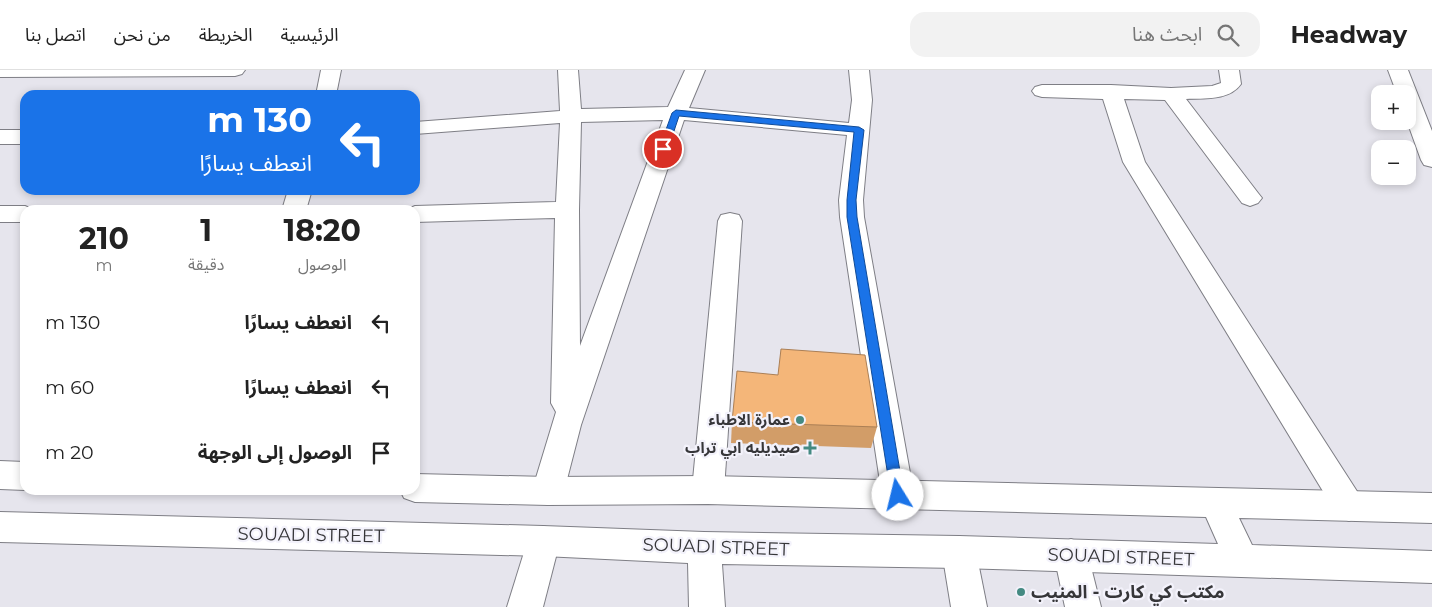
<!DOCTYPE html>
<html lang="ar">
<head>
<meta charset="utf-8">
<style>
  :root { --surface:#fff; --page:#f2f2f2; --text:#222; --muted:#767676; --line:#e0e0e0 }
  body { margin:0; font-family:Montserrat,"Noto Sans Arabic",sans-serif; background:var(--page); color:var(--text); direction:rtl; height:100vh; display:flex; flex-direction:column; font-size:19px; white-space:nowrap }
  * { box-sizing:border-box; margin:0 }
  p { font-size:16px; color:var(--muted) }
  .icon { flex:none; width:28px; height:28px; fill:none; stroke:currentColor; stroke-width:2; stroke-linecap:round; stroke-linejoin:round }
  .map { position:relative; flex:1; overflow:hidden; direction:ltr }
  .sheet { position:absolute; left:20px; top:135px; width:400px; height:290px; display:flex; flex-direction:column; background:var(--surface); border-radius:15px; box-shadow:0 2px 8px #0003; direction:rtl }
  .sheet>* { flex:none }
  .guide { position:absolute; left:20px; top:20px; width:400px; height:105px; border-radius:15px; box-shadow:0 2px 8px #0003; direction:rtl; background:#1a73e8; color:#fff; overflow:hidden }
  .controls { position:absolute; left:1371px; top:15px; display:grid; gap:10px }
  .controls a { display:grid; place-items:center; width:45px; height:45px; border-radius:10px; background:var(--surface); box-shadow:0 2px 8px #0003; font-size:25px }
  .pin { position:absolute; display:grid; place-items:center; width:42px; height:42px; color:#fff; margin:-21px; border:2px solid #fff; border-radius:50%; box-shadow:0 1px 5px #0007 }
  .me { position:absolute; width:55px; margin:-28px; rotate:351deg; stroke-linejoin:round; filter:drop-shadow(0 0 4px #0008) }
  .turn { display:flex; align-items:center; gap:18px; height:105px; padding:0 25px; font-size:22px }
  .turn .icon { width:65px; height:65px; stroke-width:2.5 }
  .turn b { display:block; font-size:35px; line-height:42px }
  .eta { display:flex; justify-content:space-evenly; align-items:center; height:85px; text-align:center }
  .eta b { font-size:30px; font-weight:700; line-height:35px }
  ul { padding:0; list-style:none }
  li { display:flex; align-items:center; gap:15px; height:65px; padding:0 25px }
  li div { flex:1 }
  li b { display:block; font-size:19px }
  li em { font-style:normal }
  header { display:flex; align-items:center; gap:30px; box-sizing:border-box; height:70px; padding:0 25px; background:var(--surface); border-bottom:1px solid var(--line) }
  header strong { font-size:24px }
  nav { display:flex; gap:28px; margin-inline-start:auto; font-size:18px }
  .search { width:350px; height:45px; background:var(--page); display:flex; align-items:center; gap:12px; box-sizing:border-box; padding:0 18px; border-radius:15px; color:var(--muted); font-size:19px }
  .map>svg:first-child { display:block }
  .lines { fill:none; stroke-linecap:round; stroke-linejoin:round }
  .minor-casing { stroke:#7e7e85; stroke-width:2 }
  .major-casing { stroke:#7e7e85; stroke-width:2 }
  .minor { fill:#fff; fill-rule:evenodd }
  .major { fill:#fff; fill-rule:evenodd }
  .wall { fill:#d29d68 }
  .building { fill:#f4b679; stroke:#ab7f55 }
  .route { fill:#1a73e8; stroke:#114b97 }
  .poi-dot { fill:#448a82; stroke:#f3f2fb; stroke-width:2 }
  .labels { text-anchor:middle; stroke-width:4.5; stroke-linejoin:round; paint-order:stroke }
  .poi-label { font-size:15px; font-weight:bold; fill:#363639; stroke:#f3f2fb; text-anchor:end }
  .near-street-label { font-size:18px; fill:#363639; stroke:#f3f2fb }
  .near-poi-label { font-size:18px; font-weight:bold; fill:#363639; stroke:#f3f2fb; text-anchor:start }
</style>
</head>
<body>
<header>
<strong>Headway</strong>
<div class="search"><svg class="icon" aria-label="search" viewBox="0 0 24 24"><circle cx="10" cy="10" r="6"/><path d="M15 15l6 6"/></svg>ابحث هنا</div>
<nav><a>الرئيسية</a><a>الخريطة</a><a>من نحن</a><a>اتصل بنا</a></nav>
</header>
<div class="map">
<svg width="1432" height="537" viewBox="0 0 1432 537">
  <rect width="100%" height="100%" fill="#e6e5ed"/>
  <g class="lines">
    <g class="minor-casing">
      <g id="minor">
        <polygon points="0,0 245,0 242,4 235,6 0,7"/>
        <polygon points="321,0 341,0 336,25 316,25"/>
        <path d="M558 0H578L581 39 668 37 685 0H705L689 38 849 53 852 30 849 0H869L872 30 863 130 864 147 914 425 909 435 898 439 887 435 882 425 840 147 839 130 847 65 684 50 581 355 564 421 559 431 548 435 537 431 532 421 556 342 551 333 555 148 415 152V140H406L415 136 556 132 560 53 415 64V52L560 41ZM663 50 580 276 579 140 581 52Z"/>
        <path d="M1219 0H1239L1241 14C1229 31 1204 28 1186 29L1258 123 1262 128 1258 133 1250 136 1242 133 1165 30 1124 29 1145 92 1360 426 1365 436 1360 446 1349 451 1338 446 1123 92 1103 29 1042 27 1035 25 1032 21 1035 17 1042 15H1111L1171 18 1212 16 1221 13Z"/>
        <polygon points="1388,0 1408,0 1432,61 1432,97 1424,95 1421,90 1407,51 1408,24 1397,24"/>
        <rect x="0" y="60" width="25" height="14"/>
        <polygon points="288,120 312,120 306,140 282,140"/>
        <polygon points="0,136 25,136 34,140 25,140 25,152 0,152"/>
        <polygon points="730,143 739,145 742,151 724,420 719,430 708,434 697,430 692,420 718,151 721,145"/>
        <polygon points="543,456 555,460 560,471 543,537 507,537 531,460"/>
        <polygon points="959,466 971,471 976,482 987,537 951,537 942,482 947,471"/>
        <polygon points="1071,469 1083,474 1088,485 1101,537 1065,537 1054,485 1059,474"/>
      </g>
    </g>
    <g class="major-casing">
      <g id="major">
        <polygon points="0,391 25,392 25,420 0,419"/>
        <polygon points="415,404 548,407 708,406 1432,423 1432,453 1239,448 1252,475 1432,481 1432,513 959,498 722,494 725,537 689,537 688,493 543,486 0,472 0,442 543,456 704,462 959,466 1218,474 1206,447 708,434 548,435 415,432 404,428 400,420 415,420"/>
      </g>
    </g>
    <use href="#minor" class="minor"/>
    <use href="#major" class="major"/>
  </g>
  <polygon class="wall" points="778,305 877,357 871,378 731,373 732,352"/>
  <polygon class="building" points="781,279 865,285 877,357 732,352 737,301 778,305"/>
  <polygon class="route" points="676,40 859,57 864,60 856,130 857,147 904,425 902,429 898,431 893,429 891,425 847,147 847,130 854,62 679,46 668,79 666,81 660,81 659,79 672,43"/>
  <g class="poi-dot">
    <circle cx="800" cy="350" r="5"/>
    <path d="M807.5 370.5h5v5h5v5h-5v5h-5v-5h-5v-5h5z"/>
    <circle cx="1021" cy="522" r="5"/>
  </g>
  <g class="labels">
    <g class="poi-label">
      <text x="790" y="355">عمارة الاطباء</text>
      <text x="800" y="383">صيديليه ابي تراب</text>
    </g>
    <g class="near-street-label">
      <text transform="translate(311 465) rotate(1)" y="6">SOUADI STREET</text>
      <text transform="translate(716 477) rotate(2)" y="6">SOUADI STREET</text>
      <text transform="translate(1121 487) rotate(2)" y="6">SOUADI STREET</text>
    </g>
    <g class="near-poi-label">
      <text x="1031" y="528">مكتب كي كارت - المنيب</text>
    </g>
  </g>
</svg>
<div class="controls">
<a>+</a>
<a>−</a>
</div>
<div class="pin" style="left:663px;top:79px;background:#d93025"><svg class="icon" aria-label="arrive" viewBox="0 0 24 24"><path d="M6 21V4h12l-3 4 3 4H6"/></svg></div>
<svg class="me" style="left:898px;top:425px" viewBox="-20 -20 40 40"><circle r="19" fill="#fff"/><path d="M0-13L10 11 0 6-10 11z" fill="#1a73e8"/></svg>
<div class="guide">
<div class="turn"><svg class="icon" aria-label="left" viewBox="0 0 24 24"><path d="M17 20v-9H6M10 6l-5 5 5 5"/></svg><div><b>130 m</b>انعطف يسارًا</div></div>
</div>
<section class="sheet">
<div class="eta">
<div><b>18:20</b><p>الوصول</p></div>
<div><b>1</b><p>دقيقة</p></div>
<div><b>210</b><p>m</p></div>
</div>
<ul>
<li><svg class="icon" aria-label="left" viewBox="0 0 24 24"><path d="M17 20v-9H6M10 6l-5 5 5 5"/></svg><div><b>انعطف يسارًا</b></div><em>130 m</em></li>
<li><svg class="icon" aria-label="left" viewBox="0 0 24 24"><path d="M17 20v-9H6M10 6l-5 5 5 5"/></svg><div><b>انعطف يسارًا</b></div><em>60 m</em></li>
<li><svg class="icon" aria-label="arrive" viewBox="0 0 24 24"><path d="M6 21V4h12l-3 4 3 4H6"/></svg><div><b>الوصول إلى الوجهة</b></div><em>20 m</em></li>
</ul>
</section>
</div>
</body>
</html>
